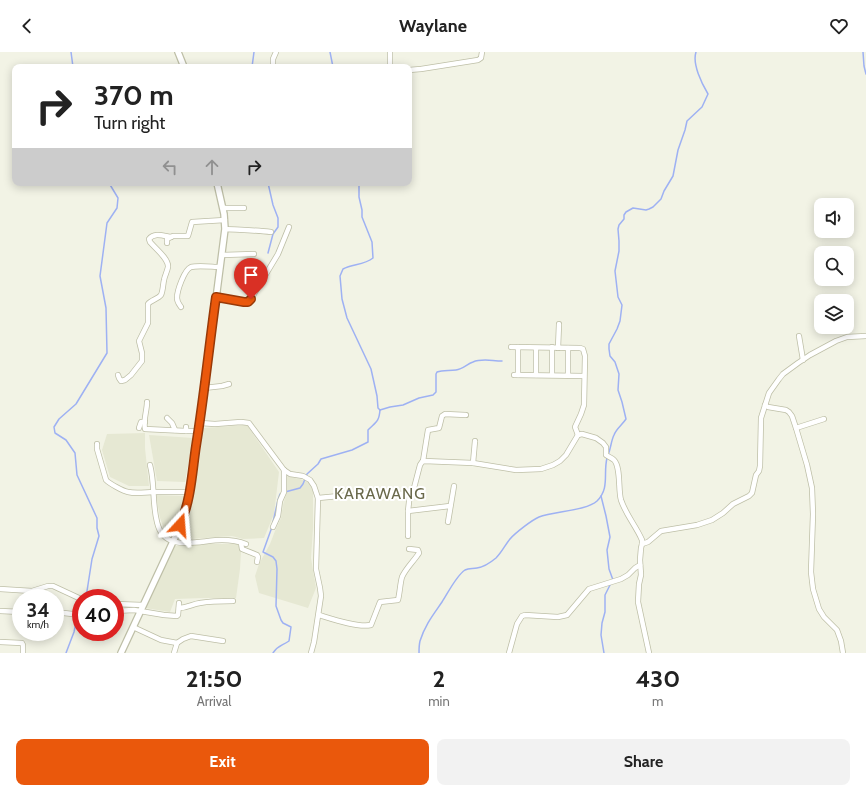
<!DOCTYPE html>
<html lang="en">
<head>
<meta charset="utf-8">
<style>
  :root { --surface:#fff; --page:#f2f2f2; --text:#222; --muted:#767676; --accent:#ea580c }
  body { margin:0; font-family:Cabin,sans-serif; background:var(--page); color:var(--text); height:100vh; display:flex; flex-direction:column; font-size:15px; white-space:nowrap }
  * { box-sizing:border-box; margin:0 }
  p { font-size:13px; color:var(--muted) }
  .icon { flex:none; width:22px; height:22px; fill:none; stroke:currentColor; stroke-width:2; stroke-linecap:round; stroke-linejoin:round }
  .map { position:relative; height:601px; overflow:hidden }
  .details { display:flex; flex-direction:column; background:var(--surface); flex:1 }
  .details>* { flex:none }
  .banner { position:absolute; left:12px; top:12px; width:400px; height:122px; border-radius:8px; box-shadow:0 2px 10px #0003; background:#fff; color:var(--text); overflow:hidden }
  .buttons { position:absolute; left:814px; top:146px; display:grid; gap:8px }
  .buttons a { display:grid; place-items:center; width:40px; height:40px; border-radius:8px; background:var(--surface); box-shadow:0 2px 10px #0003; font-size:20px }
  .speed { position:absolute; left:12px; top:537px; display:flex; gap:8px; font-size:20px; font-weight:700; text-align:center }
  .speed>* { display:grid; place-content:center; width:52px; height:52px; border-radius:50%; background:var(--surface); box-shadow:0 2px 10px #0003; line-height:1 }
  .speed small { font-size:10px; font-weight:400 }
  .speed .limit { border:6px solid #d22; background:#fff; color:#111 }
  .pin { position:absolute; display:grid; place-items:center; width:34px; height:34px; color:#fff; margin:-41px -17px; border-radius:50% 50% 50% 0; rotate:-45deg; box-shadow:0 0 4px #0007 }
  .pin .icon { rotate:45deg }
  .me { position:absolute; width:44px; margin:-22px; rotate:19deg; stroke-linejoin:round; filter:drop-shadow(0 0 3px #0008) }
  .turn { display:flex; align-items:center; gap:14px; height:84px; padding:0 16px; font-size:18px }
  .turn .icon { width:52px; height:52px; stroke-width:2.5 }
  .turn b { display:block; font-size:28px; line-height:34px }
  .lanes { display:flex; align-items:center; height:38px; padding:0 16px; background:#0003; justify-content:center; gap:20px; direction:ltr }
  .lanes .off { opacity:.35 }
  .eta { display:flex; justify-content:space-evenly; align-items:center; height:68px; text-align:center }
  .eta b { font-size:24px; font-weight:800; line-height:28px }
  .button { display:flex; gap:8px; margin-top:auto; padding:8px 16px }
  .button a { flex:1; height:46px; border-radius:8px; background:var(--accent); color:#fff; font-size:16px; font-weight:800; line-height:46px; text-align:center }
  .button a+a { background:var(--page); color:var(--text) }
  header { display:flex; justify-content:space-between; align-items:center; height:52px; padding:0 16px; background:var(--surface); font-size:18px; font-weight:800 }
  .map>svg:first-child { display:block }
  .residential { fill:#e6e8d3 }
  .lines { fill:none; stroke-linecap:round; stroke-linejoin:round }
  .stream { stroke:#9eb1f3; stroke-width:1.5 }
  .minor-casing { stroke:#bebfa7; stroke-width:6 }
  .tertiary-casing { stroke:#bebfa7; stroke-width:8 }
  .minor { stroke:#fff; stroke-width:4.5 }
  .tertiary { stroke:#fff; stroke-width:5.5 }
  .route-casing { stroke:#983908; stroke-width:10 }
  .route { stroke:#ea580c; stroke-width:7 }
  .labels { text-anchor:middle; stroke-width:4; stroke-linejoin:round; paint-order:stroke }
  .quarter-label { font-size:16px; letter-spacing:1px; fill:#6a694b; stroke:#fff }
</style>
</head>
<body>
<header><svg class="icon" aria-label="back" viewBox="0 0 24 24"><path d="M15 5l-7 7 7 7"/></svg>Waylane<svg class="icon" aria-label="heart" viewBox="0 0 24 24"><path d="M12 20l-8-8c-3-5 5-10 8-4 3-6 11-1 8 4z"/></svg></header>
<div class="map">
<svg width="866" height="601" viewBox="0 0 866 601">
  <rect width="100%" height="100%" fill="#f2f3e5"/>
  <g class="residential">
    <polygon points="247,373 279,420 274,462 264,486 243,487 232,484 177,488 190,461 193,440 199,412 203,376"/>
    <polygon points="145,381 145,396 149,434 129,434 110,425 102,398 107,382"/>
    <polygon points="149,383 193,386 185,430 157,429"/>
    <polygon points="286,424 300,427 308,430 313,439 313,476 311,506 316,536 308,556 259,541 255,524 259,512 270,492 275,479 281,466 283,453 287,439"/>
    <polygon points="156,443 185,444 178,467 172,485 164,477 160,466"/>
    <polygon points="207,492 238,492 241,500 240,517 236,546 204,546 175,547 170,560 145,556 174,494"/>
  </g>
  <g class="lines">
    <g class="stream">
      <polyline points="71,0 73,15"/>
      <polyline points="330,0 333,15"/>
      <polyline points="863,0 864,14 866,22"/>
      <polyline points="252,15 254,0"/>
      <polyline points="268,131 273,153 278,166 278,175 273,182 268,201"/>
      <path d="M357 131 359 133V145L362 158V165L372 190 373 206C364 213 353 212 343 217L340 224 342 247 347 266 371 317 377 344 378 356 380 358"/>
      <path d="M380 358 390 355 403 353 419 346 433 343 436 340V322L437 320C443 318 449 319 456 318 463 317 467 312 473 310 482 306 492 309 502 309"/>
      <path d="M608 403C611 396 611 389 614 383 616 377 622 373 626 367L622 350 618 338 619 322 615 310 610 304 609 297V292L617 277 620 269 622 253 618 245 615 219 619 199V189L618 177 619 173 624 167V163L626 160 633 156 646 158 649 157 653 155 661 147 664 139 673 124 678 98 685 78 687 69 702 55 708 42C702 32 692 12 696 0"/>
      <path d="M285 440 300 436 303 432 307 422 318 412 321 407 352 398 368 390V378C376 370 379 370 380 358"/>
      <polyline points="601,444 606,464 610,485 607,498 609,517 613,528"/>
      <polyline points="273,470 278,448 280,442 282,442"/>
      <path d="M272 475 263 500 273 505 276 509 277 517 276 554 281 568 283 571 291 575 289 589C282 594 278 593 273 601"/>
      <polyline points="84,546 87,539 92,507 99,484 97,476 97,466 77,423 75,401 66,388 55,381 54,375 59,367 76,352 107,301 106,256 100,224 107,171 117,156 118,146 109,131"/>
      <polyline points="66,601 74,580 79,556 81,552"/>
      <path d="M419 601C419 597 419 593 420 589 425 573 433 563 442 550 448 541 456 524 465 518 469 516 473 517 477 516 484 515 490 511 496 506 502 500 505 493 510 487 515 481 532 468 539 465 554 459 586 459 597 449 610 436 603 422 607 406"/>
      <polyline points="604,601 601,583 602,571 605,560 605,543 611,531"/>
    </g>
    <g class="minor-casing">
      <g id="minor">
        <polyline points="273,15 273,7 276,0"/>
        <polyline points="345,15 353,15"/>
        <polyline points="390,15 390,0"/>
        <polyline points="409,18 421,17 478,8 481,6 482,0"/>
        <polyline points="223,156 244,156"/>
        <path d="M225 177C240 178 255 178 271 180"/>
        <polyline points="167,191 167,187 173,184 188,184 192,170 225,168"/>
        <polyline points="222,203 254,202"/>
        <polyline points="216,245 244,250 248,250 251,247 278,202 289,175"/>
        <path d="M181 255C179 252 177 250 177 246 177 239 184 218 191 215 198 213 213 215 220 215"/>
        <polyline points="799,284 803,308"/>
        <polyline points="511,295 580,296 583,297 585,304 584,353 581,362 575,375 578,383"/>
        <polyline points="558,296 559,272"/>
        <path d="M118 323 119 326 121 329 125 328 131 323 142 309V301L139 289 148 271V252C151 248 158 247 161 243 163 239 163 232 164 228 165 223 167 220 168 215 169 207 155 196 150 190L149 187C154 180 164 184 171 185"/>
        <polyline points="514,323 584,324"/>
        <polyline points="518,323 518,295"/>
        <polyline points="536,323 536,296"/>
        <polyline points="552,323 552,295"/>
        <polyline points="568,323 568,296"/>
        <polyline points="204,336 222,334 229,332"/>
        <path d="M147 350C147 359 143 368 145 377L186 379"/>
        <polyline points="765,353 768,355 786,358 789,360 792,364 796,376 807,413 812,436 813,462 811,520 813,537 819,557 824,565 837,578 841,589 843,601"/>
        <polyline points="167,366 172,371 175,378"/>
        <polyline points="200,371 215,372 241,370 249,371 284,418 290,422 303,424 310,428 314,434 318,446 316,517 320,536 321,544 314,590 311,601"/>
        <polyline points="186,375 186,379 199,379"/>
        <polyline points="139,376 141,370 145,370"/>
        <polyline points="796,376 824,367"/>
        <path d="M97 392V397L106 428C110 432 123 439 128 440 137 442 146 440 154 440 166 440 178 440 189 440"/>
        <polyline points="423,409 428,378 439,376 442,364 445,362 466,363"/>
        <polyline points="473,411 475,389"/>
        <path d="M150 413C155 432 152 451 157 470 164 502 199 488 222 488 231 488 238 489 246 492"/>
        <path d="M318 446 371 441 408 442 411 440 414 436 420 413 422 410 424 409 473 411 516 418 541 417 553 413 560 409 566 403 578 383 582 382 596 386 603 391 606 395V403C609 405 612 406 614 408 621 415 618 438 621 448 626 463 636 474 642 488V492L641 496 640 508 641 523 639 532 638 550 649 601"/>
        <polyline points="408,459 450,454"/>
        <polyline points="448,470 454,434"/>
        <polyline points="273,475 278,464 280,449 284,440 284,418"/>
        <polyline points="408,484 408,459 410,441"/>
        <polyline points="241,491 242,497 257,503 258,505 257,510"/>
        <polyline points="642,492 648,490 661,479 697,473 712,468 723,461 733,452 749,444 752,441 756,423 759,419 760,414 761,366 769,341 779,327 783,322 798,311 810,303 836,289 847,285 866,284"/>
        <polyline points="0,537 32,539 48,534 53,534 81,547"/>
        <polyline points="115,552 143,553"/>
        <path d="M179 556C188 556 192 552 200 551 211 549 222 549 233 549"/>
        <polyline points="0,559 21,560"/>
        <polyline points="115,559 134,558 164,563 177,564 178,563 179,551"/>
        <polyline points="55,560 81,563"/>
        <path d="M319 563C332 567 358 576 371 573L380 550 398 548C400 540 400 532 402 525 406 516 414 509 419 501L418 498 409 497"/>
        <polyline points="133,575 161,588 177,591 183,587 191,584 223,589"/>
        <polyline points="0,590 22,591 23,593 23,601"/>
        <polyline points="174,601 177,591"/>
        <polyline points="509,601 517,572 522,564 525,563 558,565 567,563 589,537 621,527 628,523 635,516 640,513"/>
      </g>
    </g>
    <g class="tertiary-casing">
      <g id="tertiary">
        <polyline points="178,0 184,15"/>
        <polyline points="121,601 177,481 184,464 186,455 189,440 200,371 225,177 224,162 217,131"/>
      </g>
    </g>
    <use href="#minor" class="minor"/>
    <use href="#tertiary" class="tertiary"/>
  </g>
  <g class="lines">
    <g class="route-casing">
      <path id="route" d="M180 473C191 448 192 421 196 394 204 345 209 295 216 245L244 250H248L251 247"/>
    </g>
    <use href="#route" class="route"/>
  </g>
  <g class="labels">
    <g class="quarter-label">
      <text x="380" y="447">KARAWANG</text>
    </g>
  </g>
</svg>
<div class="buttons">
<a><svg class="icon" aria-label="sound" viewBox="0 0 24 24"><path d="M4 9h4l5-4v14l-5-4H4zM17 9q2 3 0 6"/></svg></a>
<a><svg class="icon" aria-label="search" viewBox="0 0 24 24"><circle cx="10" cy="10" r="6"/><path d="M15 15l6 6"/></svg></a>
<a><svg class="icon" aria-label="layers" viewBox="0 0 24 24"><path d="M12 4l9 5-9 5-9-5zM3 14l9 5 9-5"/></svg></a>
</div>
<div class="speed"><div>34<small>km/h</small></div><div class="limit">40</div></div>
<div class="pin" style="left:251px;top:247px;background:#d93025"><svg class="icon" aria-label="arrive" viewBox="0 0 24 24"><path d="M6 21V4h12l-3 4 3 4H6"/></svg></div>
<svg class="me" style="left:180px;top:473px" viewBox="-20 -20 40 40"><path d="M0-17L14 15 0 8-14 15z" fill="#ea580c" stroke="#fff" stroke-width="4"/></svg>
<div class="banner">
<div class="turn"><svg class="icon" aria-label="right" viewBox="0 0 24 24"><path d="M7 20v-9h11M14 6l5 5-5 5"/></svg><div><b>370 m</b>Turn right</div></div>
<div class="lanes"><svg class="icon off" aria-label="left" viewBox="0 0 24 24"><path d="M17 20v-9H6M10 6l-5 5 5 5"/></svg><svg class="icon off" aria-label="ahead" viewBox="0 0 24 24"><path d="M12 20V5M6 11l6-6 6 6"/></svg><svg class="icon" aria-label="right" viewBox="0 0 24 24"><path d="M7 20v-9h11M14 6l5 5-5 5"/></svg></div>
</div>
</div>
<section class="details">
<div class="eta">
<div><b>21:50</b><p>Arrival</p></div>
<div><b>2</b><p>min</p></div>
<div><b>430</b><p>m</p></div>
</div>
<div class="button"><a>Exit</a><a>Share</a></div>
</section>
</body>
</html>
